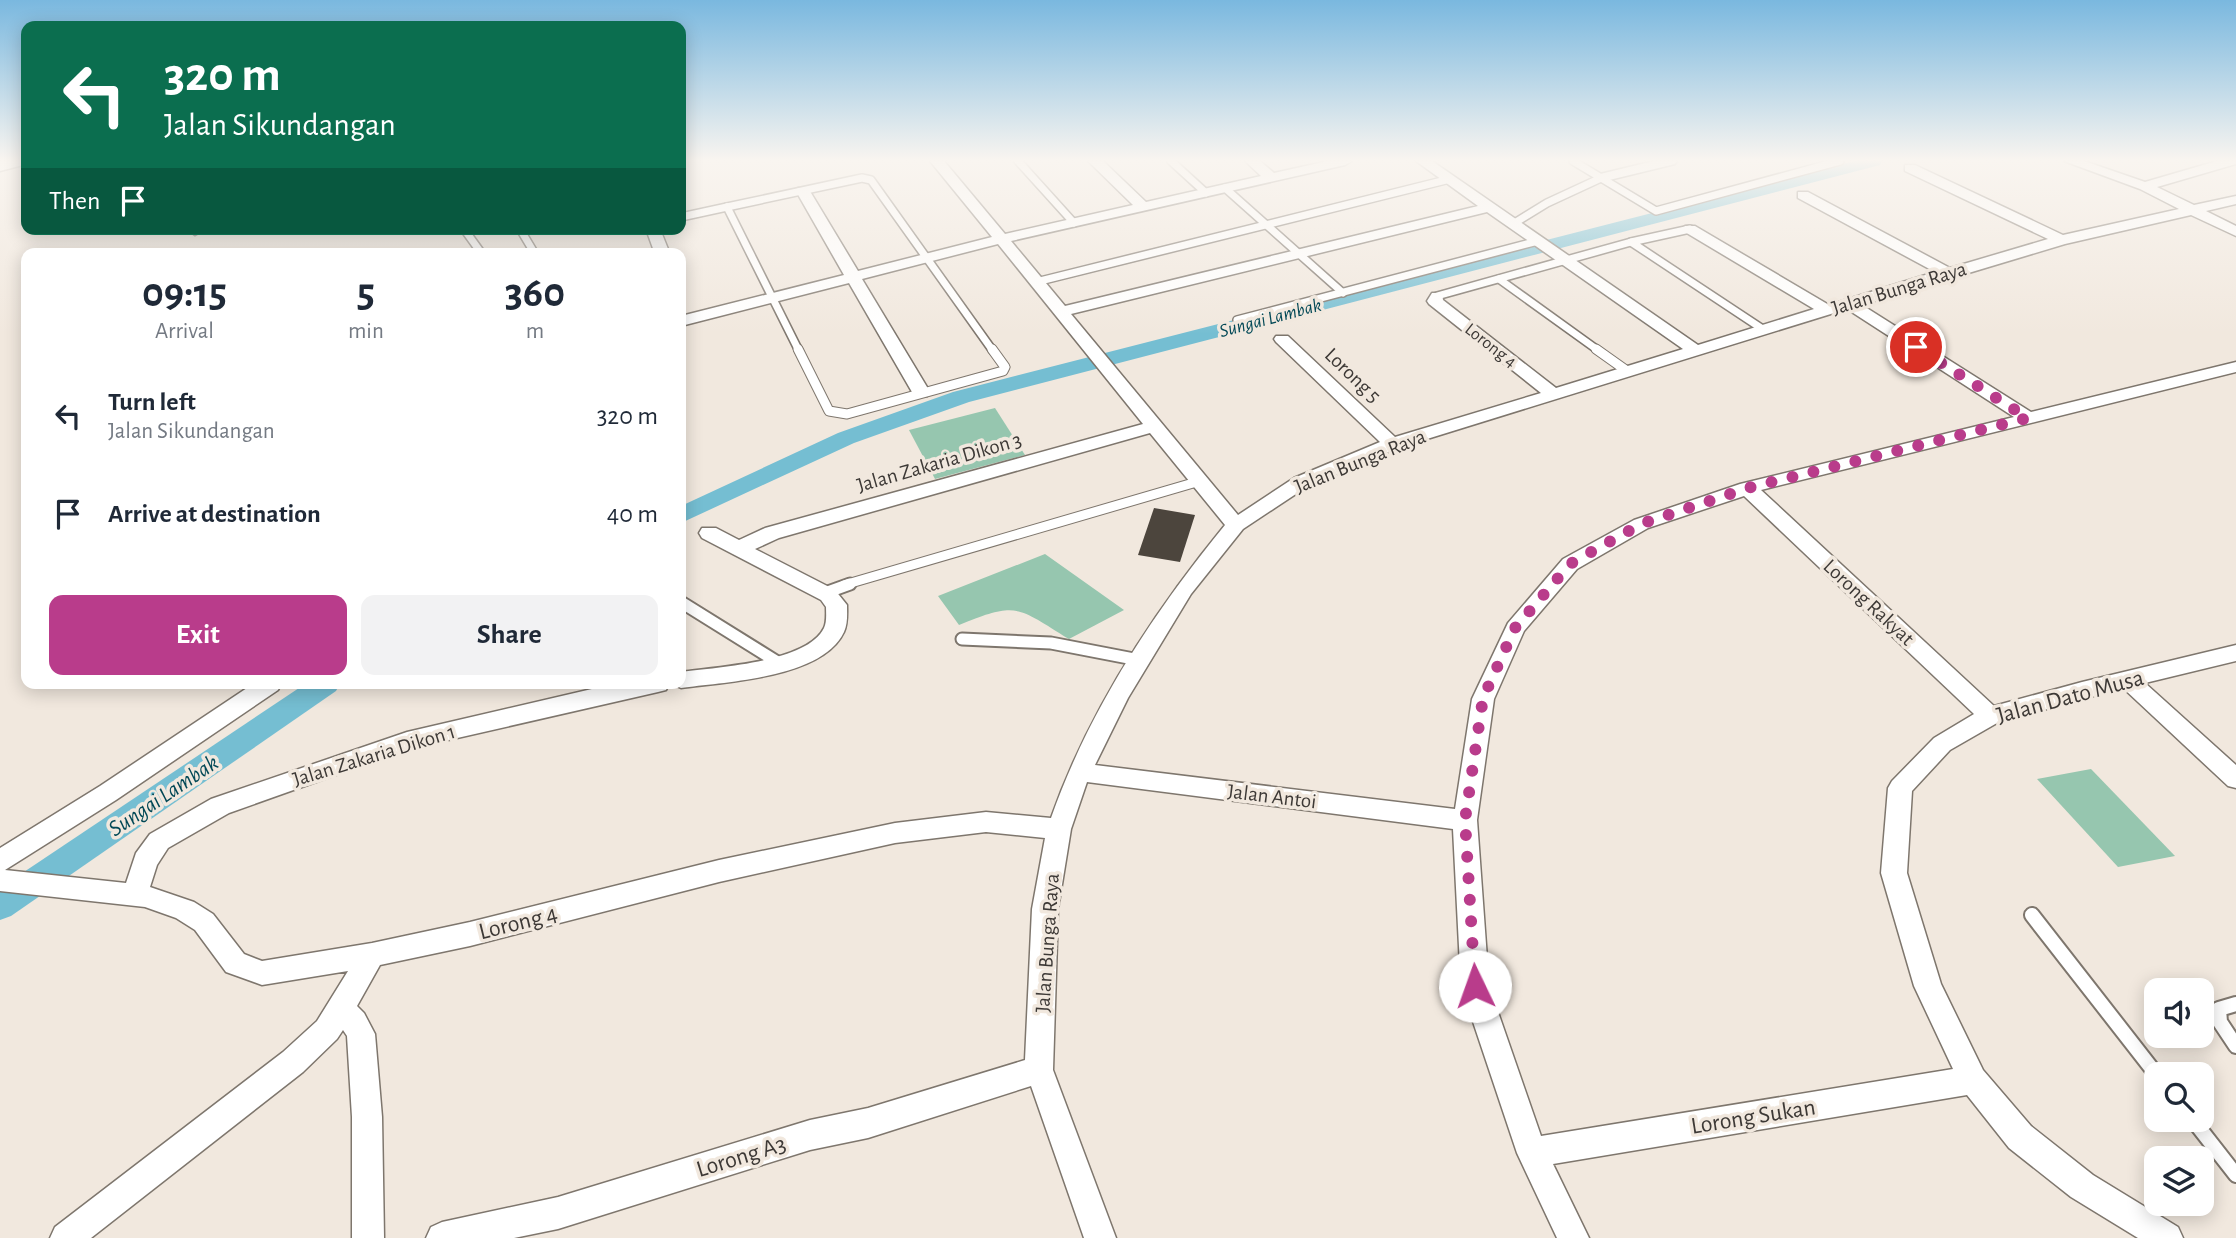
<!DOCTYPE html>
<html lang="en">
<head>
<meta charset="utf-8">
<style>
  :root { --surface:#fff; --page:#f2f2f3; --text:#1f2937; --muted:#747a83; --accent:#b93c8b }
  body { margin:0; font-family:"Alegreya Sans",sans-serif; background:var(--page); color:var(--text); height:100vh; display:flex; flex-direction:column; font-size:26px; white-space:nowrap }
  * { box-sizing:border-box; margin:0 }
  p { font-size:23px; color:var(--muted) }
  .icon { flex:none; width:38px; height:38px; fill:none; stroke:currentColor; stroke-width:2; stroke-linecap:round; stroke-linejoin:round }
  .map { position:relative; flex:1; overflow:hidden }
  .details { position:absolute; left:21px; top:248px; width:665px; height:441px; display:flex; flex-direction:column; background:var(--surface); border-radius:14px; box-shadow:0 4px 18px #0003 }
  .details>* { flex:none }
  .top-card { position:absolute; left:21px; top:21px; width:665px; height:214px; border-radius:14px; box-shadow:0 4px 18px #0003; background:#0b6e4f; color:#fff; overflow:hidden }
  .fabs { position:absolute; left:2144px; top:978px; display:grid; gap:14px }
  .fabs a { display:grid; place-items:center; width:70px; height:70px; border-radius:14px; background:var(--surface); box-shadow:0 4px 18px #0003; font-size:35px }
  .pin { position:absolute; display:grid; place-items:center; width:60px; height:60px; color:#fff; margin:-30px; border:4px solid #fff; border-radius:50%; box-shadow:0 2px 7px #0007 }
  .me { position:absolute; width:77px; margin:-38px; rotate:357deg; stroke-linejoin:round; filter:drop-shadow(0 0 5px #0008) }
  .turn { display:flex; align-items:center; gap:24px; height:147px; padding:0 28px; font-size:32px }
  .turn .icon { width:91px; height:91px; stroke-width:2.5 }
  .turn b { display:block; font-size:49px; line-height:60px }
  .then { display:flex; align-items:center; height:66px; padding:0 28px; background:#0003; gap:14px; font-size:26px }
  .eta { display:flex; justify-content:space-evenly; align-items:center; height:119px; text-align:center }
  .eta b { font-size:42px; font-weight:700; line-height:49px }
  .primary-button { display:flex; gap:14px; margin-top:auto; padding:14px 28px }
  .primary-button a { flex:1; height:80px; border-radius:14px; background:var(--accent); color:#fff; font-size:28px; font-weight:700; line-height:80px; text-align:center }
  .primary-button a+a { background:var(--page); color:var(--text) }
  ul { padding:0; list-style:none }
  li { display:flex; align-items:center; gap:21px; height:98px; padding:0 28px }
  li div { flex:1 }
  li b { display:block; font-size:26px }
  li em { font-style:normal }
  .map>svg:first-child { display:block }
  .green { fill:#96c6af }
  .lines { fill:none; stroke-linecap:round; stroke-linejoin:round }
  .canal { fill:#75bed2; fill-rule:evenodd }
  .building { fill:#4c453d }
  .lane-far3-casing { stroke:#7e766d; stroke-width:10 }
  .lane-far2-casing { stroke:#7e766d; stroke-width:11 }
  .lane-far1-casing { stroke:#7e766d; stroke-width:15 }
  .lane-casing { stroke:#7e766d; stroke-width:18 }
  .street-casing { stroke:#7e766d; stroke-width:3 }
  .secondary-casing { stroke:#7e766d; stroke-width:3 }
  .lane-far3 { stroke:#fff; stroke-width:7 }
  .lane-far2 { stroke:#fff; stroke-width:9 }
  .lane-far1 { stroke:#fff; stroke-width:11 }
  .lane { stroke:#fff; stroke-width:14 }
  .street { fill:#fff; fill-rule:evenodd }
  .secondary { fill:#fff; fill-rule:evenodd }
  .route { stroke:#b93c8b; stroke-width:12; stroke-dasharray:0 21.6 }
  .labels { text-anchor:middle; stroke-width:7; stroke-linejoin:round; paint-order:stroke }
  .far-street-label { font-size:18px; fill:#3d3936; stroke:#f1e8de }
  .far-water-label { font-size:19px; font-style:italic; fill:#024856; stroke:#f1e8de }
  .street-label { font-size:21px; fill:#3d3936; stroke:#f1e8de }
  .water-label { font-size:23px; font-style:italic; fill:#024856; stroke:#f1e8de }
  .near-street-label { font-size:24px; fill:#3d3936; stroke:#f1e8de }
</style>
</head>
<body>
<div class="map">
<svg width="2236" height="1238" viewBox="0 0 2236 1238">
  <rect width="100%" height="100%" fill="#f1e8de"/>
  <g class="green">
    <polygon points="995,408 1025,455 935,479 909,430"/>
    <path d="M1045 554 1124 610 1069 639C1017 607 1018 601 959 625L938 596Z"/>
    <polygon points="2091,769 2175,856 2118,867 2037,779"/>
  </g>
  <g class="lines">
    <g class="canal">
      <polygon points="1855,161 1882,161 1880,165 969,402 854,443 681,523 681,506 838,433 953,392"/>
      <polygon points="305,684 340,684 336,691 11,916 0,920 0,888"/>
    </g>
  </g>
  <polygon class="building" points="1154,508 1195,515 1180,562 1138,555"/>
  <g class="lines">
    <g class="lane-far3-casing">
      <g id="lane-far3">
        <polyline points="1018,161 1074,223"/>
        <polyline points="1171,161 1206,193"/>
        <polyline points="1573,161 1656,211 1840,161"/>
        <polyline points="1225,188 1343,293"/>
        <polyline points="727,207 799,351"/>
        <polyline points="727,207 862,178 871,180 993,351"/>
        <polyline points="681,217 727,207"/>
        <polyline points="1513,224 1547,203 1601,178"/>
        <polyline points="464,229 482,254"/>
        <polyline points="520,229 535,254"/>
        <polyline points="1690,229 1631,242 1764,330"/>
        <polyline points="1499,279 1599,351"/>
        <polyline points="1036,282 1450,179"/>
        <polyline points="1437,296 1631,242"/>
        <polyline points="1237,320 1538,241"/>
      </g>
    </g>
    <g class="lane-far2-casing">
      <g id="lane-far2">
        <polyline points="798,349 829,411 847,414 1003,371 1005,367 992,349"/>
        <polyline points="1596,349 1627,371"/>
        <polyline points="844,585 1200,481"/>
      </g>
    </g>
    <g class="lane-far1-casing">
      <g id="lane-far1">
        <polyline points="825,593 850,584"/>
        <polyline points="681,602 779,663"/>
        <polyline points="962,639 1051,643 1139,660"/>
      </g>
    </g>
    <g class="lane-casing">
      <g id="lane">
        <polyline points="2032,915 2156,1074"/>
        <polyline points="2236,1004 2219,1009 2220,1022 2236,1046"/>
        <polyline points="2193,1120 2236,1175"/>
      </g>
    </g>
    <g class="street-casing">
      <g id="street">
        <path d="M930 161H944L1005 234 1133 205 1088 161H1103L1146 202 1261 176 1245 161H1260L1274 173 1328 161H1352L1345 165 1011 241 1065 306 1478 206 1416 161H1432L1698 345 1814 309 1685 232 1683 229 1685 226H1695L1829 305 1935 272 1798 198V192H1808L1950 268 2048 239 1905 171V165H1915L2063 235 2179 209 2140 189 2064 161H2084L2145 182 2217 161H2236V164L2157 187 2194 205 2236 196V204L2206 211 2236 226V236L2191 215 2065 244 1862 305 2031 412 2236 362V372L1761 490 1994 706 2082 682 2236 645V661L2145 683 2236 765V788L2228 786 2123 688 1997 723 1950 750 1912 791 1907 873 1941 984 1983 1070 2031 1126 2093 1175 2178 1227 2183 1238H2138L2071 1197 2009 1148 1967 1095 1553 1164 1589 1238H1557L1517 1153 1461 986 1453 829 1087 782 1071 829 1058 909 1053 1070 1116 1238H1084L1031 1086 868 1138 810 1150 558 1229 514 1238H426L431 1227 442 1222 558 1197 810 1120 868 1108 1025 1060 1032 909 1045 838 986 832 895 843 719 882 470 946 380 965 357 1006 364 1013 375 1034 382 1117 384 1238H352V1117L347 1036 343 1030 337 1039 303 1072 91 1238H50L55 1227 283 1052 317 1021 348 971 262 985 226 972 195 930 176 918 145 907 0 891V848L100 786 253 684H281L278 690 116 800 5 870 126 883 136 853 150 834 211 799 407 732 609 685 669 684 666 690 658 692 409 749 229 813 168 848 157 865 150 887 194 902 213 914 244 954 262 961 372 943 470 922 719 860 895 823 986 812 1051 818C1089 710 1153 613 1225 525L1150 433 779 538 755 549 835 590 847 605C847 614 848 623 844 632 823 678 725 682 681 688L672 684H681V672C715 667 807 663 824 628 827 622 826 613 826 607L821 600 702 538 699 533 702 528H716L739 540 765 528 1143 424 998 244 862 279 930 392 927 396H915L912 392 849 283 681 326V316L844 275 796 191 798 188H808L858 271 992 237ZM1487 212 1683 349 1556 388 1443 300 1442 293H1432L1427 301 1429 304 1541 393 1395 437 1288 336H1276L1274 339 1276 342 1380 442 1294 478 1238 515 1071 314ZM1847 309 2014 417 1740 484 1634 520 1563 559 1508 623 1472 699 1455 809 1095 765 1128 698 1191 594 1243 529 1308 486 1398 448ZM1744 496 1974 714 1934 738 1892 781 1888 788 1881 873 1914 986 1953 1069 1541 1136 1489 986 1477 820 1494 699 1524 631 1577 569 1648 528Z"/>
        <polygon points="1654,161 1677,161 1675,164 1601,182 1594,178 1596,175"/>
        <polygon points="187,229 201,229 202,231 195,235"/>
        <polygon points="646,229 660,229 670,254 655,254"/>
      </g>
    </g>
    <g class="secondary-casing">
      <polygon id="secondary" points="0,161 26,161 23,165 0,171"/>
    </g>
    <use href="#lane-far3" class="lane-far3"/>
    <use href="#lane-far2" class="lane-far2"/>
    <use href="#lane-far1" class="lane-far1"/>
    <use href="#lane" class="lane"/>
    <use href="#street" class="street"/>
    <use href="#secondary" class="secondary"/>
  </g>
  <linearGradient id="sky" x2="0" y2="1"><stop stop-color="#7ab8df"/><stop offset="0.48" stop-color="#f9f5f0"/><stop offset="1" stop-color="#f9f5f0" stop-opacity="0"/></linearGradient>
  <rect width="2236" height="334" fill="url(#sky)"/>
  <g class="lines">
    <polyline class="route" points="1475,986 1465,820 1483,698 1515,628 1570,564 1641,524 1748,488 2028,418 1916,347"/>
  </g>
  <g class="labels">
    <g class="far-street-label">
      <text transform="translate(1491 345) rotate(38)" y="6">Lorong 4</text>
    </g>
    <g class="far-water-label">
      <text transform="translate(1270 317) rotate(-15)" y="7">Sungai Lambak</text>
    </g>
    <g class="street-label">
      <text transform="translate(1899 288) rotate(-17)" y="7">Jalan Bunga Raya</text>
      <text transform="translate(1353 375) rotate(44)" y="7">Lorong 5</text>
      <text transform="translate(1360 461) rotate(-22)" y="7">Jalan Bunga Raya</text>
      <text transform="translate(939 462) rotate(-16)" y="7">Jalan Zakaria Dikon 3</text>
      <text transform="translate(1869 602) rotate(43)" y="7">Lorong Rakyat</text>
      <text transform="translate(374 755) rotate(-17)" y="7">Jalan Zakaria Dikon 1</text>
      <text transform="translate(1272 796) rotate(7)" y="7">Jalan Antoi</text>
      <text transform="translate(1047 943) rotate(-86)" y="7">Jalan Bunga Raya</text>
    </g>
    <g class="water-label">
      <text transform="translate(163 795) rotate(-34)" y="8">Sungai Lambak</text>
    </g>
    <g class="near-street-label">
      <text transform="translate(2070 696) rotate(-15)" y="8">Jalan Dato Musa</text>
      <text transform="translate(518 922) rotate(-14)" y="8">Lorong 4</text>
      <text transform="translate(1753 1116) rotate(-9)" y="8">Lorong Sukan</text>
      <text transform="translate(741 1156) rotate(-17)" y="8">Lorong A3</text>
    </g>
  </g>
</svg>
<div class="fabs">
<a><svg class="icon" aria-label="sound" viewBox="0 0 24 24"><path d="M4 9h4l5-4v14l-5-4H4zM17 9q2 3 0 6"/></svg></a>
<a><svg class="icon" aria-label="search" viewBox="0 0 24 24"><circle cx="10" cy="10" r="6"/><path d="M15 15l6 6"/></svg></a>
<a><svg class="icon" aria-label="layers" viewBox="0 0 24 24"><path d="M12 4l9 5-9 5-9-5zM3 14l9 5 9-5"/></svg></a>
</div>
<div class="pin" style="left:1916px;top:347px;background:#d93025"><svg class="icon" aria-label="arrive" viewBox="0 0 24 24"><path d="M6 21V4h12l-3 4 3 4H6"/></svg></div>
<svg class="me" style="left:1475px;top:986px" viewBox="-20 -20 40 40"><circle r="19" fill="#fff"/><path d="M0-13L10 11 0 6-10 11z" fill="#b93c8b"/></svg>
<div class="top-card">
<div class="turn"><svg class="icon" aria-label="left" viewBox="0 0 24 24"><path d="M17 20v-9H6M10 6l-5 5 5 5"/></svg><div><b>320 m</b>Jalan Sikundangan</div></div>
<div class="then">Then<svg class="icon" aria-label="arrive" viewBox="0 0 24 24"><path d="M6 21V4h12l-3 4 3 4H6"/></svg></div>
</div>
<section class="details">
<div class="eta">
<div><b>09:15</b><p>Arrival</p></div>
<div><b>5</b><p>min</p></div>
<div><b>360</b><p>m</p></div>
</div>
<ul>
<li><svg class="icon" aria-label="left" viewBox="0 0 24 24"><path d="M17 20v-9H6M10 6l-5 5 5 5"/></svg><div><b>Turn left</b><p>Jalan Sikundangan</p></div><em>320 m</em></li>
<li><svg class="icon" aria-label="arrive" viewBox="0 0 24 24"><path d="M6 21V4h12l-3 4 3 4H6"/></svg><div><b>Arrive at destination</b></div><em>40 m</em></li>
</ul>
<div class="primary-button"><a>Exit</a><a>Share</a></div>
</section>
</div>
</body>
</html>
